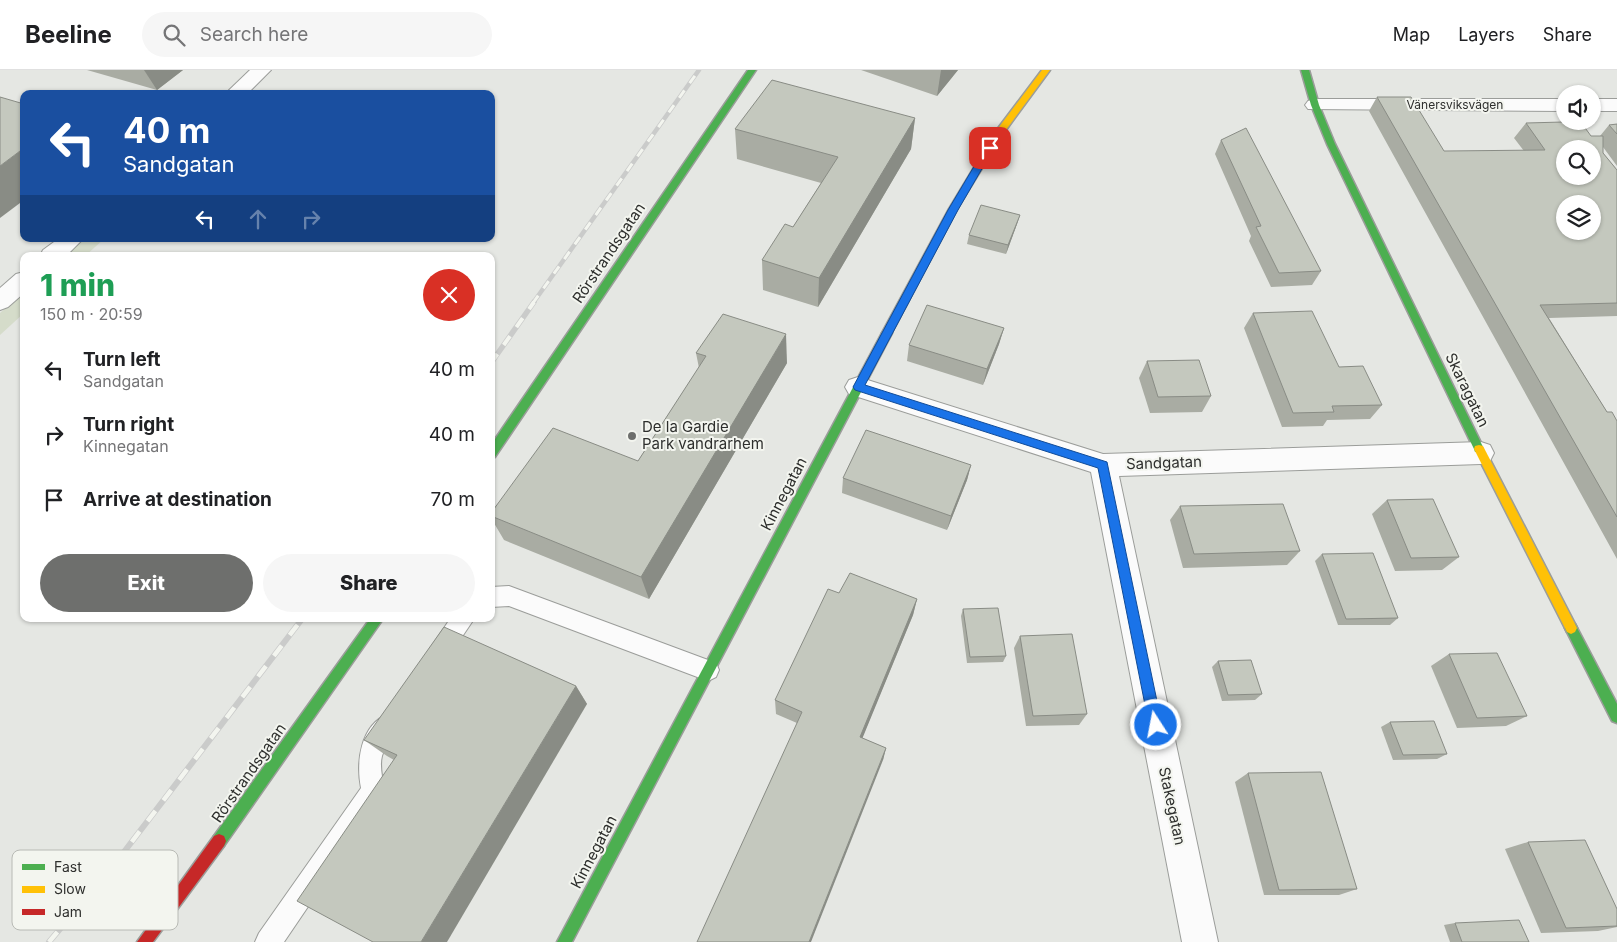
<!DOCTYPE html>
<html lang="en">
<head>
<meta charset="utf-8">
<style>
  :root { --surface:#fff; --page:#f6f6f6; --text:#202124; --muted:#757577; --line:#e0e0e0; --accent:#6e6f6d }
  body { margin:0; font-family:Inter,sans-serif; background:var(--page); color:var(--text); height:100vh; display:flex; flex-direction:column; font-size:19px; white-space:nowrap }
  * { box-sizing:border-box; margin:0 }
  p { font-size:16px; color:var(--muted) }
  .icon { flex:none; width:28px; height:28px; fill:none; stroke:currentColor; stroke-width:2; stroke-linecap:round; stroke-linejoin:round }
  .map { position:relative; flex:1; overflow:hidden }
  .side { position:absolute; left:20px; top:182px; width:475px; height:370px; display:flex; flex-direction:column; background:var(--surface); border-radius:10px; box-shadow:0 1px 4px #0004 }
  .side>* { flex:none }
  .guide { position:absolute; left:20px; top:20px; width:475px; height:152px; border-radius:10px; box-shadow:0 1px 4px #0004; background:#1a4fa0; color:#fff; overflow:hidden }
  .buttons { position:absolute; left:1556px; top:15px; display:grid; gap:10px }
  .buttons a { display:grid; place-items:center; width:45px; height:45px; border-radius:50%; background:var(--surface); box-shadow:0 1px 4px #0004; font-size:25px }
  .pin { position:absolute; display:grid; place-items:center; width:42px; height:42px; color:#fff; margin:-21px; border-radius:10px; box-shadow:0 2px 8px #0006 }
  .me { position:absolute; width:55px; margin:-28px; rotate:349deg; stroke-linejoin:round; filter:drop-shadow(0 0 4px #0008) }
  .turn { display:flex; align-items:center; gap:18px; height:105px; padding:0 20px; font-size:22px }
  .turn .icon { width:65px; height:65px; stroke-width:2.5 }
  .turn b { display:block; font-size:35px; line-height:42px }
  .lanes { display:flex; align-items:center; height:48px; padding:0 20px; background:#0003; justify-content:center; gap:25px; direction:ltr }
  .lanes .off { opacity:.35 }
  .round { display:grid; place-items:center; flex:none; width:52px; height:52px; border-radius:26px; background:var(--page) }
  .overview { display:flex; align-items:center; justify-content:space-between; height:85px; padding:0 20px }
  h1 { font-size:30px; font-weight:800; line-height:38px; color:#1e9e55 }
  .action { display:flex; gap:10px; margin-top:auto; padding:10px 20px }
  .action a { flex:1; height:58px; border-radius:30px; background:var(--accent); color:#fff; font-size:20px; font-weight:800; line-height:58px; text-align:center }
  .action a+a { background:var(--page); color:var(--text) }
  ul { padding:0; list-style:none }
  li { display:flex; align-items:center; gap:15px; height:65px; padding:0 20px }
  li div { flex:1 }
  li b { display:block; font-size:19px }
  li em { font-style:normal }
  header { display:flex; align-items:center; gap:30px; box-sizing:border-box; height:70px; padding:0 25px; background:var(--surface); border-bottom:1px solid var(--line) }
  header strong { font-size:24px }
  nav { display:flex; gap:28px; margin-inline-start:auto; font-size:18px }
  .search { width:350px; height:45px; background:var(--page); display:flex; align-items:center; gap:12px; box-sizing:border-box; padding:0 18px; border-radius:28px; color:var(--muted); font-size:19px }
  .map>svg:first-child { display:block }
  .green { fill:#d5dcca }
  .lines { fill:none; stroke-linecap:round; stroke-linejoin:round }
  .lane-casing { stroke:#9b9d9a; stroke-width:2 }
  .street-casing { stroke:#9b9d9a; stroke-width:2 }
  .fast-casing { stroke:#9b9d9a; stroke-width:3 }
  .slow-casing { stroke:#9b9d9a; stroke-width:3 }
  .jam-casing { stroke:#9b9d9a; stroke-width:3 }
  .lane { fill:#fbfbfb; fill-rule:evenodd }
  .street { fill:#fbfbfb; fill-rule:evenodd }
  .fast { fill:#4caf50; fill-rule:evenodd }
  .slow { fill:#ffc107; fill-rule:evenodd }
  .jam { fill:#c62828; fill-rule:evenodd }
  .rail-far2-casing { stroke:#cacbca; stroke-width:4.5 }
  .rail-far1-casing { stroke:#cacbca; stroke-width:5.5 }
  .rail-casing { stroke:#cacbca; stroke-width:6 }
  .rail-far2 { stroke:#f3f5ef; stroke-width:3; stroke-dasharray:9; stroke-linecap:butt }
  .rail-far1 { stroke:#f3f5ef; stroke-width:4; stroke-dasharray:11; stroke-linecap:butt }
  .rail { stroke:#f3f5ef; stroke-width:4.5; stroke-dasharray:13; stroke-linecap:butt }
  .wall { fill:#a9aca3 }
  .shaded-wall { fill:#898c85 }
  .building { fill:#c4c8be; stroke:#898c85; fill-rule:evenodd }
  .route { fill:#1a73e8; stroke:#114b97 }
  .poi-dot { fill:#6e6f6d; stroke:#f3f5ef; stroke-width:2 }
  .labels { text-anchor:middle; stroke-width:4; stroke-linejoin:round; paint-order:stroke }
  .far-street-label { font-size:12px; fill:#2e2f2d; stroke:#f3f5ef }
  .street-label { font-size:15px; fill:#2e2f2d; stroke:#f3f5ef }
  .poi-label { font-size:15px; fill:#2e2f2d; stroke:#f3f5ef; text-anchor:start }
  .key { fill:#f3f5ef; stroke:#b8bab5; stroke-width:1 }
  .key-label { font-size:14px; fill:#2e2f2d }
</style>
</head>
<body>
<header>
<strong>Beeline</strong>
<div class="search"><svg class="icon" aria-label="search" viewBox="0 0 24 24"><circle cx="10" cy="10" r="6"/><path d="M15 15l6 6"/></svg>Search here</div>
<nav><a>Map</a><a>Layers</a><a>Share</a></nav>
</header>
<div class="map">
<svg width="1617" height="872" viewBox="0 0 1617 872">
  <rect width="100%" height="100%" fill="#e5e7e3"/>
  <g class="green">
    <polygon points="82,169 104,169 85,186 63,186"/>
    <polygon points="24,222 24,243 0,265 0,243"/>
  </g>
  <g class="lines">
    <g class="lane-casing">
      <g id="lane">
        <polygon points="509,516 716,593 719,600 716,607 708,611 509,536 491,537 491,517"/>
        <polygon points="450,549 474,549 447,589 439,592 431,589 428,582"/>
        <path d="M388 644 396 647 400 655C395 666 385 675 382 686 378 701 387 715 381 729L284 872H255L259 863 361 718C356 693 360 655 388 644Z"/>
      </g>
    </g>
    <g class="street-casing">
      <g id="street">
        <polygon points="250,0 271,0 247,24 225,24"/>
        <polygon points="1315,29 1565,29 1565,41 1308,39 1305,35 1308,31"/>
        <rect x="1592" y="29" width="25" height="12"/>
        <polygon points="58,169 83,169 66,186 40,186 43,180"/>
        <polygon points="24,202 24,223 8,237 0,240 0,218 16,204"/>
        <polygon points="858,307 1103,384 1481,372 1490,375 1494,383 1490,391 1481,394 1119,406 1218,872 1182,872 1091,402 849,324 845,317 849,310"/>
      </g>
    </g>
    <g class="fast-casing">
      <g id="fast">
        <polygon points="748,0 756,0 495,387 491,388 491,375"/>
        <polygon points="1301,0 1309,0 1319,35 1335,74 1484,379 1483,382 1475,382 1474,379 1327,74 1311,35"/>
        <polygon points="887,259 892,263 572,872 557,872 882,263"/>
        <polygon points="370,549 383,549 224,776 219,778 214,776 212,771 214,766"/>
        <polygon points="1571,552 1575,554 1617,634 1617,653 1612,651 1567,562 1565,558 1567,554"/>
      </g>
    </g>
    <g class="slow-casing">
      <g id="slow">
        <polygon points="1042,0 1050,0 1003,64 957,139 890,266 884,266 882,263 949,139 996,61"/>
        <polygon points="1479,375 1483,376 1575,554 1577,558 1575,562 1571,564 1567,562 1474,379 1475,376"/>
      </g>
    </g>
    <g class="jam-casing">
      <polygon id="jam" points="219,764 224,766 226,771 224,776 153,872 137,872 214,766"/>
    </g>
    <use href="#lane" class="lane"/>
    <use href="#street" class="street"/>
    <use href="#fast" class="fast"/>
    <use href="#slow" class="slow"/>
    <use href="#jam" class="jam"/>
    <g class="rail-far2-casing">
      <polyline id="rail-far2" points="533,233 699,0"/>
    </g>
    <g class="rail-far1-casing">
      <polyline id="rail-far1" points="491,293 534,232"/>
    </g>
    <g class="rail-casing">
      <polyline id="rail" points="49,872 114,795 302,549"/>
    </g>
    <use href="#rail-far2" class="rail-far2"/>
    <use href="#rail-far1" class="rail-far1"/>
    <use href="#rail" class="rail"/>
  </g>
  <g class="wall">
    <polygon points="87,0 183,0 157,20"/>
    <polygon points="861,0 958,0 937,26"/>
    <polygon points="1377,27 1444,81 1524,81 1514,68 1526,53 1566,55 1591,66 1600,66 1609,55 1617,54 1617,96 1603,77 1603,83 1617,100 1617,246 1549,248 1607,342 1617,351 1617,489 1369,41"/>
    <polygon points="915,48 911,79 818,237 763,220 762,190 793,157 821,113 737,89 735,59"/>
    <polygon points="1221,70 1321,201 1312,215 1271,217 1249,171 1251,166 1215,84"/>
    <polygon points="1020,145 1017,154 1006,184 967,174 969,165"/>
    <polygon points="1253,243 1339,297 1382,335 1370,349 1327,350 1323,356 1282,357 1244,258"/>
    <polygon points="1004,258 999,274 983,315 907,291 909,275"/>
    <polygon points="696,283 787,293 649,529 504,470 491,448 491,443 638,391 699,298"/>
    <polygon points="1147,291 1211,326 1202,342 1150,343 1139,308"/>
    <polygon points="971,395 967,410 947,460 842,423 843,408"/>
    <polygon points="1387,430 1459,487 1442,500 1395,501 1372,444"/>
    <polygon points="1180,436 1300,481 1287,495 1183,498 1170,450"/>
    <polygon points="1322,484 1398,548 1390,555 1338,555 1315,491"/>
    <polygon points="839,523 917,529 913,545 862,668 886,678 883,690 776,644 775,630"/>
    <polygon points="963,539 1006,586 1003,592 967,593 961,546"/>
    <polygon points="1020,566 1087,644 1079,655 1026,656 1014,578"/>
    <polygon points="1449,584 1527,646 1506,656 1457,658 1431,596"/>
    <polygon points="1218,591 1262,624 1255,630 1222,631 1212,597"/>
    <polygon points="576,616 587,634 394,690 387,686 364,670"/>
    <polygon points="1390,652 1447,684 1437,689 1393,690 1381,657"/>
    <polygon points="1248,703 1357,819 1339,825 1264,825 1235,712"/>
    <polygon points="1528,772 1617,839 1617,857 1598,861 1541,863 1505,779"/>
    <polygon points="1455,853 1529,872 1450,872 1444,855"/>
  </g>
  <g class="shaded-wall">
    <polygon points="144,0 183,0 157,20"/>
    <polygon points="941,0 958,0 937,26"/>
    <polygon points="915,48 911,79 818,237 819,208"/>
    <polygon points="24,78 24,130 0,148 0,96"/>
    <polygon points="1020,145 1017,154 1006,184 1008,175"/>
    <polygon points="1004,258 999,274 983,315 987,299"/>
    <polygon points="786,264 787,293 649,529 641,507"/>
    <polygon points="971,395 967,410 947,460 951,446"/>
    <polygon points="917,529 913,545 858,679 860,667"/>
    <polygon points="576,616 587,634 447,872 421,872"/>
    <polygon points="886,678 883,690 811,872 809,872"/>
  </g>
  <g class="building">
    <polygon points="772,10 915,48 819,208 762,190 785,154 793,157 838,87 735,59"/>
    <polygon points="0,27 24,34 24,78 0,96"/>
    <path d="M1377 27H1411L1444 81 1545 80 1526 53 1563 52 1566 55H1583L1591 66H1603V83L1617 100V233L1540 235 1607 342H1612L1617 351V447ZM1565 79H1592V106H1565ZM1565 134H1592V161H1565Z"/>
    <polygon points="1617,54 1617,64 1609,55"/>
    <polygon points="1246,58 1321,201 1279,203 1256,157 1261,156 1221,70"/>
    <polygon points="981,135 1020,145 1008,175 969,165"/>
    <polygon points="927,235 1004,258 987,299 909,275"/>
    <polygon points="1312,241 1339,297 1363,296 1382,335 1332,336 1334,342 1293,343 1253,243"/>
    <polygon points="723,244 786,264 641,507 491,446 491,443 553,358 638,391 706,286 696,283"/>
    <polygon points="1199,290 1211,326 1158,327 1147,291"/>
    <polygon points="866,360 971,395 951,446 843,408"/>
    <polygon points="1433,429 1459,487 1411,488 1387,430"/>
    <polygon points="1283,434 1300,481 1194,484 1180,436"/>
    <polygon points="1373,483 1398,548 1346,549 1322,484"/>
    <polygon points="850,503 917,529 860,667 886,678 809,872 697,872 802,642 775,630 828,519 839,523"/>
    <polygon points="998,538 1006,586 970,587 963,539"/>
    <polygon points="444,557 576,616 421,872 373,872 297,831 397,685 364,670"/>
    <polygon points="1072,564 1087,644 1033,646 1020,566"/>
    <polygon points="1497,583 1527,646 1477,648 1449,584"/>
    <polygon points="1251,590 1262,624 1228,625 1218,591"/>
    <polygon points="1434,651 1447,684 1403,685 1390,652"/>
    <polygon points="1321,702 1357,819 1279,820 1248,703"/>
    <polygon points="1585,770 1617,839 1617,856 1566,858 1528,772"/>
    <polygon points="1519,850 1529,872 1462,872 1455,853"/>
  </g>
  <polygon class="route" points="990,75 994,78 958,140 865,315 1107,392 1162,655 1160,660 1156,662 1151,660 1149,655 1098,398 855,320 853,317 948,140 985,78"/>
  <circle class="poi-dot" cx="632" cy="366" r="5"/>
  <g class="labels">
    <g class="far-street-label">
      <text x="1455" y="39">Vänersviksvägen</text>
    </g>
    <g class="street-label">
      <text transform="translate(609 183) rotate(-56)" y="5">Rörstrandsgatan</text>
      <text transform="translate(1467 320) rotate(64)" y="5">Skaragatan</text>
      <text transform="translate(1164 393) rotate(-2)" y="5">Sandgatan</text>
      <text transform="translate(784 424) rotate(-62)" y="5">Kinnegatan</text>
      <text transform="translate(249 703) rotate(-55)" y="5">Rörstrandsgatan</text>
      <text transform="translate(1172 736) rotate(78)" y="5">Stakegatan</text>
      <text transform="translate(594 782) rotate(-62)" y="5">Kinnegatan</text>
    </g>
    <g class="poi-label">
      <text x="642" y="362">De la Gardie<tspan x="642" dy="17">Park vandrarhem</tspan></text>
    </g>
  </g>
  <rect x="12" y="780" width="166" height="80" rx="8" class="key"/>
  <rect x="22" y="794" width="23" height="6" fill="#4caf50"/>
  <rect x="22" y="816" width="23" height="7" fill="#ffc107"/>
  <rect x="22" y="839" width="23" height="6" fill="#c62828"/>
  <g class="key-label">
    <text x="54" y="802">Fast</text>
    <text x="54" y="824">Slow</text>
    <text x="54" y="847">Jam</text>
  </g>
</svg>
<div class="buttons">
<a><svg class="icon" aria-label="sound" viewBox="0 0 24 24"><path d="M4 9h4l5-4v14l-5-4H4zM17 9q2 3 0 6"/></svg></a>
<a><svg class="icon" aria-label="search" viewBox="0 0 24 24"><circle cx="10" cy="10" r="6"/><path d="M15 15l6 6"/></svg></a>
<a><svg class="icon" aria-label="layers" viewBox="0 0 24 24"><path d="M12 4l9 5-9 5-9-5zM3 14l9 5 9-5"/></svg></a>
</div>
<div class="pin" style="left:990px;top:78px;background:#d93025"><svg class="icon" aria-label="arrive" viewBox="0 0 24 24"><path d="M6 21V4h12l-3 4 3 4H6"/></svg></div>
<svg class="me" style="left:1156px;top:655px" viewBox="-20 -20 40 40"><circle r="17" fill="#1a73e8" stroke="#fff" stroke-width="3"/><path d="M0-11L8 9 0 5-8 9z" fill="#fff"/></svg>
<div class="guide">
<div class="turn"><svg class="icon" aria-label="left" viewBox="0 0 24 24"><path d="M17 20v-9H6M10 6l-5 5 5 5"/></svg><div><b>40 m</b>Sandgatan</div></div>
<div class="lanes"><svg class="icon" aria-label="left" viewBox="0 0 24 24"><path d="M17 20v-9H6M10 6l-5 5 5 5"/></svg><svg class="icon off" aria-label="ahead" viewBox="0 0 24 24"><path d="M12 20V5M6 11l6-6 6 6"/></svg><svg class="icon off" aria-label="right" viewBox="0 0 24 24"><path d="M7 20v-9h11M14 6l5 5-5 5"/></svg></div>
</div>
<section class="side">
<div class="overview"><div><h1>1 min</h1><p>150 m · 20:59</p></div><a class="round" style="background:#d93025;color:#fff"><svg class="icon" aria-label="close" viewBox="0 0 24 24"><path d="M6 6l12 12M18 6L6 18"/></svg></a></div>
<ul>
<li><svg class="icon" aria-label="left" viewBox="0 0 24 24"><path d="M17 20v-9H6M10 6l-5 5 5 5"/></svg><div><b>Turn left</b><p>Sandgatan</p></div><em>40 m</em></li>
<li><svg class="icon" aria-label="right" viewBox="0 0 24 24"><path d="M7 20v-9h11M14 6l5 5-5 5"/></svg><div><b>Turn right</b><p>Kinnegatan</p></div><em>40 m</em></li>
<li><svg class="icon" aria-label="arrive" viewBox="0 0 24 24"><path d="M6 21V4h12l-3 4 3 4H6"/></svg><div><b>Arrive at destination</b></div><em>70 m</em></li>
</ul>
<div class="action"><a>Exit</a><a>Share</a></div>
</section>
</div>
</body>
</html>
